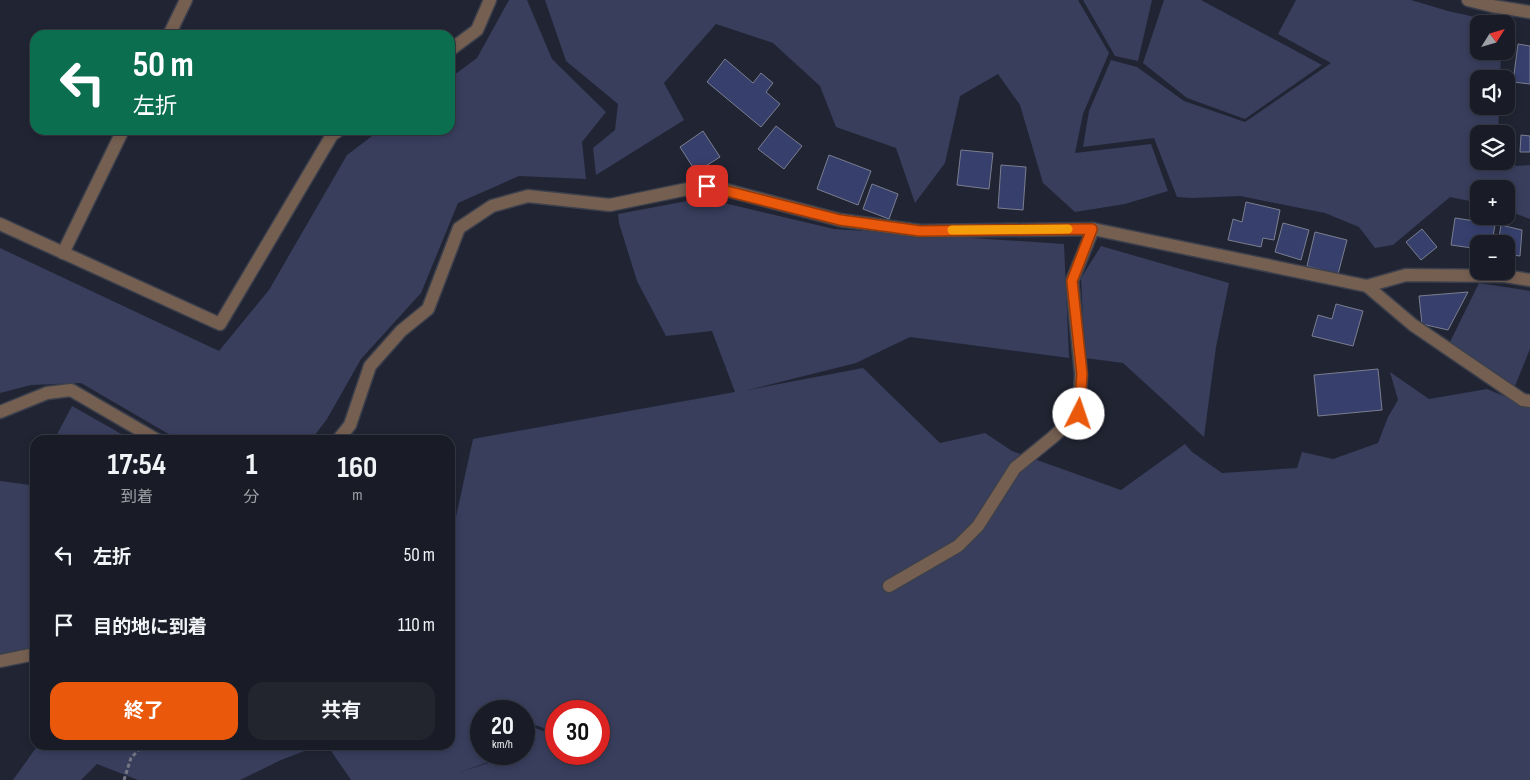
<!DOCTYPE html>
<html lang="ja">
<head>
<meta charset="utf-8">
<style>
  :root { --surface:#191c26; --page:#22252e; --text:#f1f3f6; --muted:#9fa1a7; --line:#373a43; --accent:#ea580c }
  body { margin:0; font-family:"Sofia Sans Condensed","Noto Sans JP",sans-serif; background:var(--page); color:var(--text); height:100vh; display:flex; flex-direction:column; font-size:19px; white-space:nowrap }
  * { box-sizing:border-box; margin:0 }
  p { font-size:16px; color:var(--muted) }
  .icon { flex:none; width:28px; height:28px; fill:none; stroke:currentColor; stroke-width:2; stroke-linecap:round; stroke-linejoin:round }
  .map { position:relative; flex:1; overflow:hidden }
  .side { position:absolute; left:30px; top:435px; width:425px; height:315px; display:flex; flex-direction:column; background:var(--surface); border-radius:15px; box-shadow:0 2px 8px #0003,0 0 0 1px var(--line) }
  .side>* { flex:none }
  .banner { position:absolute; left:30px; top:30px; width:425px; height:105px; border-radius:15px; box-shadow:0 2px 8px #0003,0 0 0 1px var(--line); background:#0b6e4f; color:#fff; overflow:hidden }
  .needle { width:32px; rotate:53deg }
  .controls { position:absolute; left:1470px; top:15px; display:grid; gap:10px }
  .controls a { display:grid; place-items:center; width:45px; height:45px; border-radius:10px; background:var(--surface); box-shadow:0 2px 8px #0003,0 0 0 1px var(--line); font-size:25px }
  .speed { position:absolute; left:470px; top:700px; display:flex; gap:10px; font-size:25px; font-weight:700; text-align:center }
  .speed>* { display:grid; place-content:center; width:65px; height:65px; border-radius:50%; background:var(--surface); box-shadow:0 2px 8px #0003,0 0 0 1px var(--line); line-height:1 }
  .speed small { font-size:12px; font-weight:400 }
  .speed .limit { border:8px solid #d22; background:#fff; color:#111 }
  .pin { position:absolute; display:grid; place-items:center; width:42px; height:42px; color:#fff; margin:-21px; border-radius:10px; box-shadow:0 2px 8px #0006 }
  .me { position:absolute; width:55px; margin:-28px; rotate:4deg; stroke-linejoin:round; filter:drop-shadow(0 0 4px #0008) }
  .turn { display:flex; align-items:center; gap:18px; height:105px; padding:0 20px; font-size:22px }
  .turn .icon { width:65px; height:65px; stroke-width:2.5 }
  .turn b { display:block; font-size:35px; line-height:42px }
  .eta { display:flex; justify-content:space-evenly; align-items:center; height:85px; text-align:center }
  .eta b { font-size:30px; font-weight:700; line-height:35px }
  .cta { display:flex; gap:10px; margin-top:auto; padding:10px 20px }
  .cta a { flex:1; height:58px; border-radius:15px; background:var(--accent); color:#fff; font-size:20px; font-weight:700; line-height:58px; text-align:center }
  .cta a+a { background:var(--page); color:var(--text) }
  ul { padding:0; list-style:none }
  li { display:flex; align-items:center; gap:15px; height:70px; padding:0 20px }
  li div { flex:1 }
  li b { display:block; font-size:19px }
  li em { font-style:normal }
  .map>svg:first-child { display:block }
  .green { fill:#383e5c; fill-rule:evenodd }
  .building { fill:#37406d; stroke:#7a7e90 }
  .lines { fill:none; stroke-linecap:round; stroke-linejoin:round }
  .minor-casing { stroke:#3c404d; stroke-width:15 }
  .tertiary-casing { stroke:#3c404d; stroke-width:15 }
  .path { stroke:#767985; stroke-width:3; stroke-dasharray:4 2.5; stroke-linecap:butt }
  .minor { stroke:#755f51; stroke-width:12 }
  .tertiary { stroke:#755f51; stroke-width:12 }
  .route-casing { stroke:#983908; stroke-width:12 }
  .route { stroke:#ea580c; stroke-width:9 }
  .slow { stroke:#f59e0b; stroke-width:9 }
</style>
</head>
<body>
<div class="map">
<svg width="1530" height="780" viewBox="0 0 1530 780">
  <rect width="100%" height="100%" fill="#212533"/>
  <g class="green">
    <polygon points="509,0 527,0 552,59 606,112 582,142 586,179 519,176 458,203 421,293 361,359 327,419 311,440 179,440 81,383 31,385 0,393 0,248 219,351 269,290 347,155 380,130 450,130 450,78 477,58"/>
    <polygon points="545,0 1078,0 1109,53 1083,114 1075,153 1151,144 1168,191 1125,204 1075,212 1043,183 1020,105 998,74 960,96 945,163 915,203 896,148 836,127 820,86 773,43 716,24 664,83 684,120 596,175 593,148 615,130 618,104 566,61"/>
    <polygon points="1083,0 1152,0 1138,61 1115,56"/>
    <polygon points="1164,0 1201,0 1322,65 1245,119 1187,98 1143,63"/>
    <polygon points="1296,0 1411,0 1448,11 1502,23 1479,24 1479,51 1501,51 1500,79 1479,79 1479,106 1499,106 1498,134 1479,134 1479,161 1506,161 1506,156 1516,166 1530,165 1530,219 1506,210 1506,189 1479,189 1479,203 1450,197 1393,245 1375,248 1359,227 1325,213 1240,196 1192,198 1177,197 1154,138 1083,147 1089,111 1111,60 1137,67 1184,101 1245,122 1331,63 1278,34"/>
    <path d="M703 198 834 229 1064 244 1069 358 910 337 856 363 748 390 863 368 940 443 985 433 1012 451 1121 490 1185 444 1192 452 1222 473 1297 468 1302 452 1333 459 1378 443 1388 417 1398 400 1390 372 1429 399 1487 389 1530 407V780H351L327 745H450V544L473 439 735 392 712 331 666 336 637 281 619 223 618 214ZM481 711H524V721L541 727 554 735 524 724V749L538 744 524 750V754H515L461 772 510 754H481ZM556 711H599V754H556Z"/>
    <polygon points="1101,246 1229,283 1216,347 1204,437 1123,363 1085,358 1081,278"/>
    <polygon points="1479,283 1530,291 1530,349 1515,386 1450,342"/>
    <polygon points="72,406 132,440 54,440"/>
    <polygon points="35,476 35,650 0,660 0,481 30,485"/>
    <polygon points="38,745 320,745 281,760 240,780 138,780 97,764 81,780 13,780"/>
  </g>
  <g class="building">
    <polygon points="1518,44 1530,46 1530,84 1513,82"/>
    <polygon points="725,59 753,83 761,73 773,83 766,92 780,104 761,127 707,82"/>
    <polygon points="776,126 802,146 784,169 758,149"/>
    <polygon points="703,131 720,157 696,172 680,147"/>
    <polygon points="1521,135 1530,136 1530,152 1520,152"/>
    <polygon points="961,150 993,153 989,189 957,185"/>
    <polygon points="829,155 871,171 858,205 817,189"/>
    <polygon points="1001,165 1026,167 1023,210 998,208"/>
    <polygon points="872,184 898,194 889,219 863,209"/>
    <polygon points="1246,202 1280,210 1274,240 1263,238 1261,247 1228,240 1233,219 1242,222"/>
    <polygon points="1455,218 1495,224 1492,244 1479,244 1479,249 1451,245"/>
    <polygon points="1283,223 1309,230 1301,260 1275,252"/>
    <polygon points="1501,225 1522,230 1520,256 1506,254 1506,244 1498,244"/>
    <polygon points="1422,229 1437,247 1421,260 1406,242"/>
    <polygon points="1315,232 1347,240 1338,274 1307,266"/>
    <polygon points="1468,292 1448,330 1422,324 1419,296"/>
    <polygon points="1336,304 1363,311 1353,346 1312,336 1318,315 1332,319"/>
    <polygon points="1378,369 1382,410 1318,416 1314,375"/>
  </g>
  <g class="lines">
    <g class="minor-casing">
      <g id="minor">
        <polyline points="1468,0 1492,6 1530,12"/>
        <polyline points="450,50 477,30 490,0"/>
        <polyline points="0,224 220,324 332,135 339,130"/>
        <polyline points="1367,286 1406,275 1505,276 1530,280"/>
        <polyline points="0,412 47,393 71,390 157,440"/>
        <polyline points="338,440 350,425 370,366 401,331 428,309 459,228 492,206 528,196 610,205 707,185 840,220 920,231 1093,229 1367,286 1413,325 1523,400 1530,401"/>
        <polyline points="889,586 958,546 978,526 1015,468 1053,437 1079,413 1081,374 1072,281 1093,229"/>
        <polyline points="0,661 35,654"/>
      </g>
    </g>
    <g class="tertiary-casing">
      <g id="tertiary">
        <polyline points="169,35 186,0"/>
        <polyline points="63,253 123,130"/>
      </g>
    </g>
    <polyline class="path" points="124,780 131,758 143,745"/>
    <use href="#minor" class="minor"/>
    <use href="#tertiary" class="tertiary"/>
  </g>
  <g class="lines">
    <g class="route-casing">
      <polyline id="route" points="707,186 840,220 920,231 1092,229 1072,281 1082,374 1079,414"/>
    </g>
    <use href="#route" class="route"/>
    <polyline class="slow" points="952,230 1068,229"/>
  </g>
</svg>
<div class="controls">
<a><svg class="needle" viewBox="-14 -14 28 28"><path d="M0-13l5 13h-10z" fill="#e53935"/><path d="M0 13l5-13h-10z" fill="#9fa1a7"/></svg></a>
<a><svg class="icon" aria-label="sound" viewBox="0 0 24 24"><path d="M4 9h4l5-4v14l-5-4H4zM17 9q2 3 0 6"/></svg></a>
<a><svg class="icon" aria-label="layers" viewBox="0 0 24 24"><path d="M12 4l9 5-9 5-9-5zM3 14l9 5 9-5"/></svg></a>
<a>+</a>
<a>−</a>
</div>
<div class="speed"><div>20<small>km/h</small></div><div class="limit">30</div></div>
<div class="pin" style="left:707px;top:186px;background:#d93025"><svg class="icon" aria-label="arrive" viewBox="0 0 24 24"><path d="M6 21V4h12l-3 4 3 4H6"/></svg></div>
<svg class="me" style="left:1079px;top:414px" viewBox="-20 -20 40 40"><circle r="19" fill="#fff"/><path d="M0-13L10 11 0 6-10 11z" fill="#ea580c"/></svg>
<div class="banner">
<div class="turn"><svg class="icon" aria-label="left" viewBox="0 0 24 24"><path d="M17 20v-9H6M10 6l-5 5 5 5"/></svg><div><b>50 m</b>左折</div></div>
</div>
<section class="side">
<div class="eta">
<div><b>17:54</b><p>到着</p></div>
<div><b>1</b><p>分</p></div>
<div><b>160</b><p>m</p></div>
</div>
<ul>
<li><svg class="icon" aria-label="left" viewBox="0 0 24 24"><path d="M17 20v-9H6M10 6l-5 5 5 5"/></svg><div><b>左折</b></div><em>50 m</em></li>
<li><svg class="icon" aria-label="arrive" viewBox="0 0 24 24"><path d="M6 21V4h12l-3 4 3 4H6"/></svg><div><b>目的地に到着</b></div><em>110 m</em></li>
</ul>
<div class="cta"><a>終了</a><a>共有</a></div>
</section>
</div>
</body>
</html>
